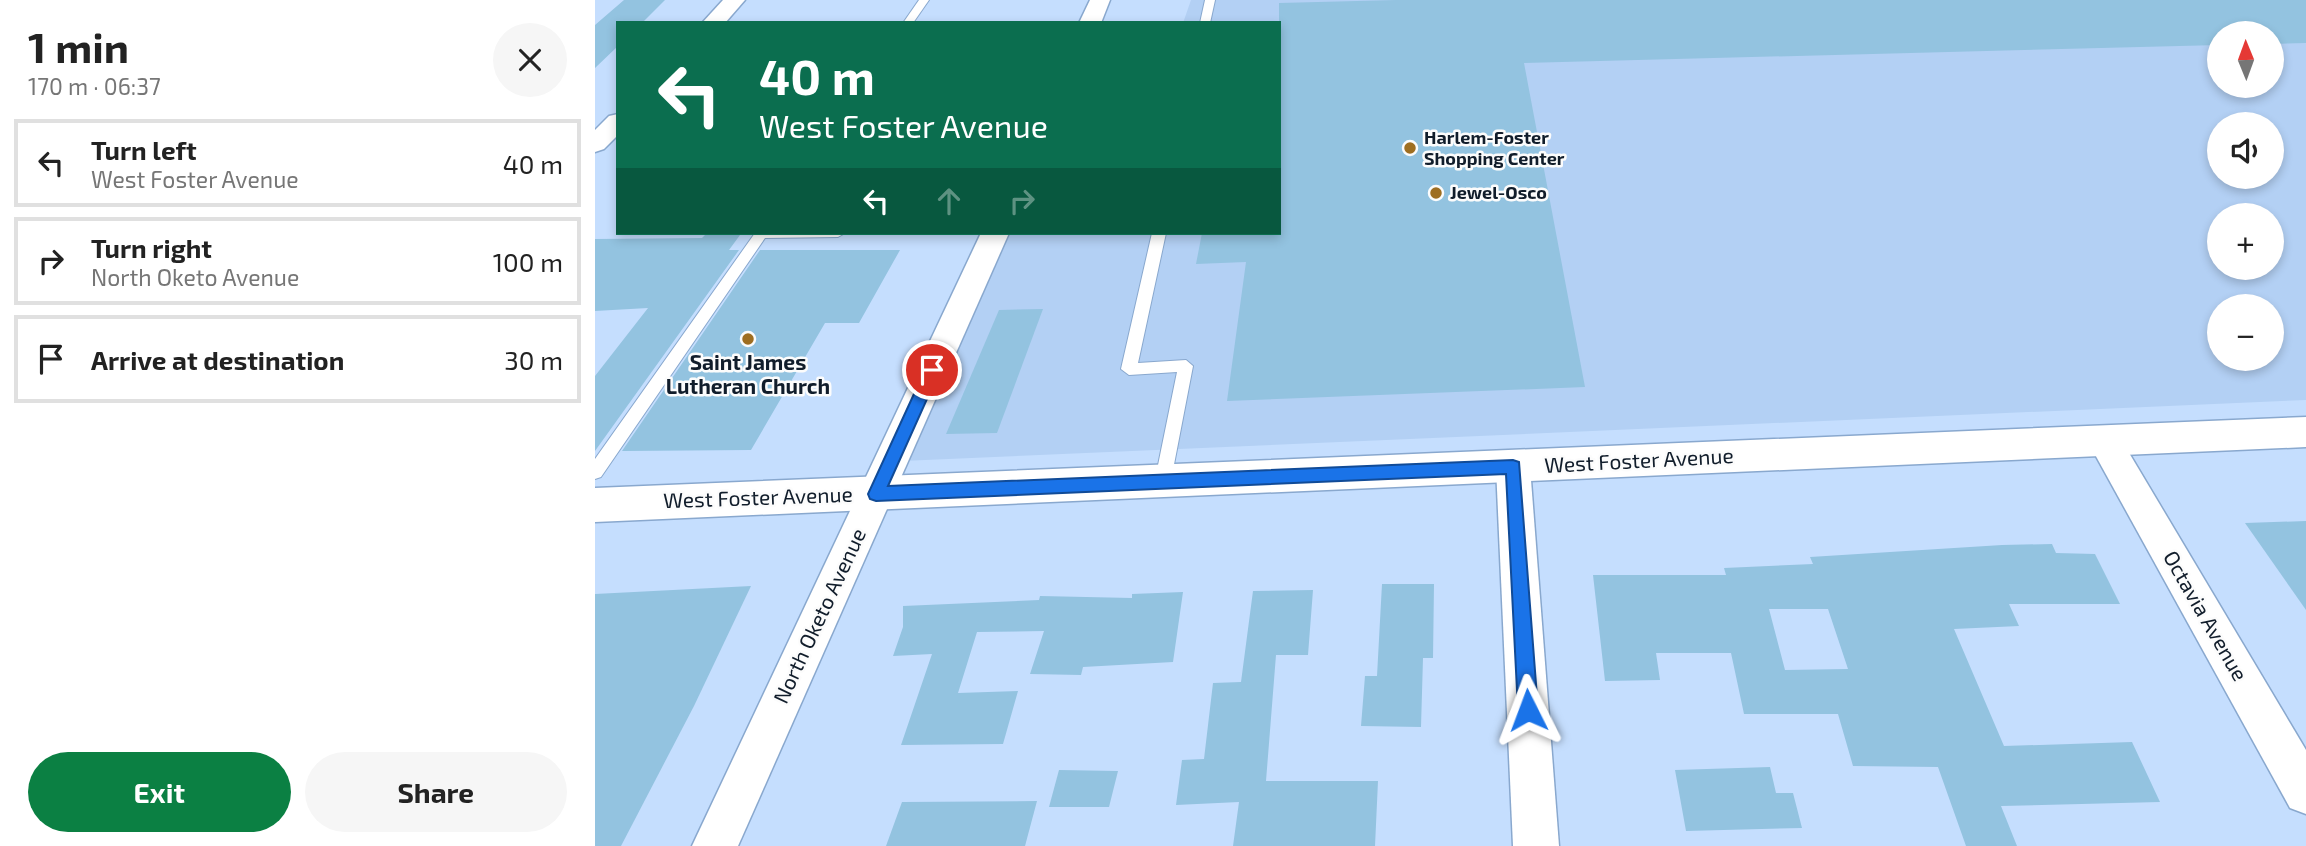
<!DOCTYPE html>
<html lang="en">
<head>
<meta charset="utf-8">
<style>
  :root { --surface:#fff; --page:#f6f6f6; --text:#222; --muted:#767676; --line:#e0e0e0; --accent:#0b8043 }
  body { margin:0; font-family:"Exo 2",sans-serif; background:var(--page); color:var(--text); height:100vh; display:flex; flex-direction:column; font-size:26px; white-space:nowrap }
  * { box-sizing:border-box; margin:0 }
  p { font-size:23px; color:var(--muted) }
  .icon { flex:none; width:38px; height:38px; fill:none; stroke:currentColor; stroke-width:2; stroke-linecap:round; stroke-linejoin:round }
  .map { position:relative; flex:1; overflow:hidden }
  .sheet { display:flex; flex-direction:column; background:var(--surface); width:595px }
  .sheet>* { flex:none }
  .banner { position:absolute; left:21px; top:21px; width:665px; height:214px; border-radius:0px; box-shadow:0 4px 10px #0003; background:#0b6e4f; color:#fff; overflow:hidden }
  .needle { width:46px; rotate:359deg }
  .buttons { position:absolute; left:1612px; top:21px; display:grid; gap:14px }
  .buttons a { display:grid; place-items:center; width:77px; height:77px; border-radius:50%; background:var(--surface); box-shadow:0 4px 10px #0003; font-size:35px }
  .pin { position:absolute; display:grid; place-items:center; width:60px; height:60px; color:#fff; margin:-30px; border:4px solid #fff; border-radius:50%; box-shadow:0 2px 7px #0007 }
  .me { position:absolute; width:77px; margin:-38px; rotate:357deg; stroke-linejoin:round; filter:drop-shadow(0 0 5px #0008) }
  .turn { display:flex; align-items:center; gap:24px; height:147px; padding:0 28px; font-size:32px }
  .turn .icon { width:91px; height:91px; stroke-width:2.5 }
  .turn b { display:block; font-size:49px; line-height:60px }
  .lanes { display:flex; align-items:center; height:66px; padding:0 28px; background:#0003; justify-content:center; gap:35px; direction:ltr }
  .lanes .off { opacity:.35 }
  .round { display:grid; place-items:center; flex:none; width:74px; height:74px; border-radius:37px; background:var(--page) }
  .headline { display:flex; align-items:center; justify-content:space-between; height:119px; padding:0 28px }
  h1 { font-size:42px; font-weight:700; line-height:52px }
  .primary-button { display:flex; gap:14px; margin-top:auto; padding:14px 28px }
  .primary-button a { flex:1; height:80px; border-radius:42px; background:var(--accent); color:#fff; font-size:28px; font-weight:700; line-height:80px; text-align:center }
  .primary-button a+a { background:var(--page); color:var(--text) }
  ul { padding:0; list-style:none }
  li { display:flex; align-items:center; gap:21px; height:88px; margin:0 14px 10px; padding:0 14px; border:4px solid var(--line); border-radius:0px }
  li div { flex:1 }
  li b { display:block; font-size:26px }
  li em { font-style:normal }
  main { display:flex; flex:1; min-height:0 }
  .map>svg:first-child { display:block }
  .built { fill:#b3d0f4; fill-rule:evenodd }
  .building { fill:#93c3e0; fill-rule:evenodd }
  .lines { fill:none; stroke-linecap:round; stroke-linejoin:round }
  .service-casing { stroke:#89a8ce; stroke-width:2 }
  .minor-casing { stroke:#89a8ce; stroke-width:3 }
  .tertiary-casing { stroke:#89a8ce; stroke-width:3 }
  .service { fill:#fff; fill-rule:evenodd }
  .minor { fill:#fff; fill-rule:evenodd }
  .tertiary { fill:#fff; fill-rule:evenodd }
  .route { fill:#1a73e8; stroke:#114b97; stroke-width:2 }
  .poi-dot { fill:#9e6e21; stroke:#fcfcfc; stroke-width:2.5 }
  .labels { text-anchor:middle; stroke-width:5; stroke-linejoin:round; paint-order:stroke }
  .far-poi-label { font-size:18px; font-weight:bold; fill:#111d2b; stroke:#fcfcfc; text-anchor:start }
  .poi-label { font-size:21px; font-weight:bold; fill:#111d2b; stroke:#fcfcfc }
  .street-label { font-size:21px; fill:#111d2b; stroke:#fcfcfc }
</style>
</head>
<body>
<main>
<section class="sheet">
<div class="headline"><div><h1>1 min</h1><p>170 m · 06:37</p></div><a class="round"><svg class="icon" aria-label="close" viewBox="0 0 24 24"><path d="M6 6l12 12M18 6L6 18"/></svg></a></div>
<ul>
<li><svg class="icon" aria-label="left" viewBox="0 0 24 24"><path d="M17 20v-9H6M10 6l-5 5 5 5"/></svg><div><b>Turn left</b><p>West Foster Avenue</p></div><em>40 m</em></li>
<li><svg class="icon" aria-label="right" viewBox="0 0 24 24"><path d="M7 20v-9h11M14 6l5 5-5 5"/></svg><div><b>Turn right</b><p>North Oketo Avenue</p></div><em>100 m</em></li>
<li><svg class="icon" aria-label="arrive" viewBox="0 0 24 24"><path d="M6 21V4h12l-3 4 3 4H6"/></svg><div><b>Arrive at destination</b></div><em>30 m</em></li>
</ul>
<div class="primary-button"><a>Exit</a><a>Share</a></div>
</section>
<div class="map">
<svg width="1711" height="846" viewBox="0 0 1711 846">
  <rect width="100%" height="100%" fill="#c5defe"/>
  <path class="built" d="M596 0H1711V400L307 461 409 233H684V23H588ZM1624 33H1676V86H1624ZM1624 124H1676V177H1624ZM1624 215H1676V268H1624ZM1624 306H1676V359H1624Z"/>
  <g class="building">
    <polygon points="29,0 70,0 47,23 23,23 23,46 0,68 0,25"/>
    <polygon points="801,0 1711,0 1711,43 1676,44 1676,33 1624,33 1624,45 929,63 990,387 632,401 651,262 601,264 607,233 684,233 684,3"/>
    <polygon points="110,235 145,235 134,250 144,250 0,451 0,376 53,308 0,311 0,239 107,238"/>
    <polygon points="165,250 305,250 264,323 230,323 156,450 27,451"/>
    <polygon points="448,309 402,433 351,434 404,310"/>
    <polygon points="1711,521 1711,610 1650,523"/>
    <path d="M1457 544 1461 553 1500 554 1525 604H1414L1424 626 1359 629 1409 746 1537 742 1565 802 1406 806 1422 846H1371L1343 767 1258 766 1243 714H1149L1136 653H1061L1065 680 1010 681 998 575H1131L1129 568 1218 564 1215 557 1407 545ZM1174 609H1233L1253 669 1190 670Z"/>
    <polygon points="787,584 839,584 838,658 828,658 826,727 766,726 770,676 782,676"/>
    <polygon points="156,586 99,706 26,846 0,846 0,594"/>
    <polygon points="718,590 713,655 681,655 671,781 783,781 780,846 638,846 644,802 581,805 587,760 609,759 618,683 646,682 658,591"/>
    <polygon points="588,592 578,662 488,667 486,675 435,674 449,631 382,632 363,693 423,691 408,744 306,745 337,654 298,656 308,627 308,606 444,600 445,596 537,598 537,594"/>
    <polygon points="1175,767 1181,793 1198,793 1207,828 1091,831 1080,770"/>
    <polygon points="464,770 523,771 514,807 454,807"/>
    <polygon points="442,801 430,846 291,846 307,802"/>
  </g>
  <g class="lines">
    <g class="service-casing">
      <g id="service">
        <polygon points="324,0 334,0 318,23 308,23"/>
        <polygon points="610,0 620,0 615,23 605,23"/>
        <polygon points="160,233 250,233 243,237 170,238 6,477 0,479 0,459"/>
        <polygon points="557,233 571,233 543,363 591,360 598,366 576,480 574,485 568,487 562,485 560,480 582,372 534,375 526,369"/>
      </g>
    </g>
    <g class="minor-casing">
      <g id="minor">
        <polygon points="128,0 150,0 130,23 107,23"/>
        <polygon points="495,0 515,0 506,23 484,23"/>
        <polygon points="23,114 23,135 9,149 0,152 0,130 14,116"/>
        <polygon points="386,233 414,233 143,846 97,846"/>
        <polygon points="1509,427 1521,431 1711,750 1711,814 1695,808 1492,440 1497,431"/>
        <polygon points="918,453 930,457 935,467 964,846 918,846 901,467 906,457"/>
      </g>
    </g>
    <g class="tertiary-casing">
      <polygon id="tertiary" points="1711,417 1711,447 0,522 0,488"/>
    </g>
    <use href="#service" class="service"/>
    <use href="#minor" class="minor"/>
    <use href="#tertiary" class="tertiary"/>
  </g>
  <polygon class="route" points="337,365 345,370 293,486 918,460 924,462 943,710 940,717 933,720 926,717 923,710 911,474 281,501 275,499 273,494 330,370"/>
  <g class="poi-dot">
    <circle cx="815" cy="148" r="7"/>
    <circle cx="841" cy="193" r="7"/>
    <circle cx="153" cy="339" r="7"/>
  </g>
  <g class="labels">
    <g class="far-poi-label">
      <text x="829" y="144">Harlem-Foster<tspan x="829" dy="21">Shopping Center</tspan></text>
      <text x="855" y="199">Jewel-Osco</text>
    </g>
    <g class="poi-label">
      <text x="153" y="370">Saint James<tspan x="153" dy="24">Lutheran Church</tspan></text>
    </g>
    <g class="street-label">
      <text transform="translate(1044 461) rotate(-3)" y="7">West Foster Avenue</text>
      <text transform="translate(163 498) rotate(-2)" y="7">West Foster Avenue</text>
      <text transform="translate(225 616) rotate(-65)" y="7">North Oketo Avenue</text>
      <text transform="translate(1610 616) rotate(60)" y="7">Octavia Avenue</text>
    </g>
  </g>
</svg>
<div class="buttons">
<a><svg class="needle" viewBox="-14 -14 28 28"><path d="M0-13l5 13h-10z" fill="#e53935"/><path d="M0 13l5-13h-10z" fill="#767676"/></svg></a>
<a><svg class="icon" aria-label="sound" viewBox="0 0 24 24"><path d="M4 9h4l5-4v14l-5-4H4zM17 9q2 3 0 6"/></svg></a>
<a>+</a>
<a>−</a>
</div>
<div class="pin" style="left:337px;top:370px;background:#d93025"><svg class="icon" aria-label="arrive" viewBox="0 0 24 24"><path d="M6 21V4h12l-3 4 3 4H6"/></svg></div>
<svg class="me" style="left:933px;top:710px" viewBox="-20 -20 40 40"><path d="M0-17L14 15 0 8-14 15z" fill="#1a73e8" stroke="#fff" stroke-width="4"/></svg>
<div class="banner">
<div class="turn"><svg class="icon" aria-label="left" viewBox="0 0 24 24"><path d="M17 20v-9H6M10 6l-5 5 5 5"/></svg><div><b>40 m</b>West Foster Avenue</div></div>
<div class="lanes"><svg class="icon" aria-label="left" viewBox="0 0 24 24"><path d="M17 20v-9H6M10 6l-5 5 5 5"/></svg><svg class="icon off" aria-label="ahead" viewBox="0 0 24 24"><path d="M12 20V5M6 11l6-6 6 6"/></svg><svg class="icon off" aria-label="right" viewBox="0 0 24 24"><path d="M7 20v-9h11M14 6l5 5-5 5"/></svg></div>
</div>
</div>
</main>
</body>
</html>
